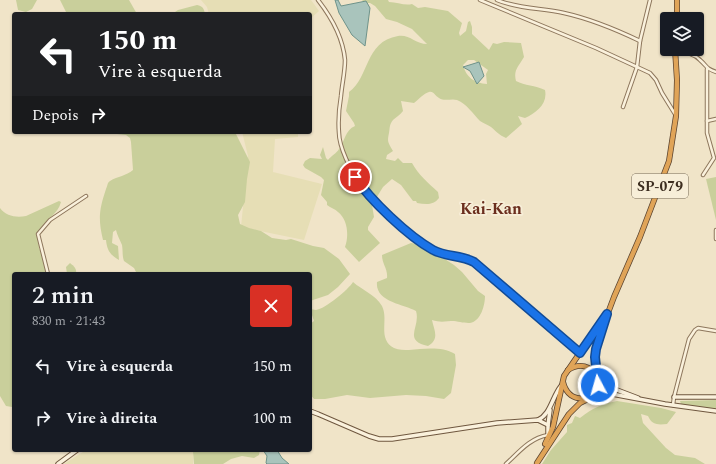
<!DOCTYPE html>
<html lang="pt">
<head>
<meta charset="utf-8">
<style>
  :root { --surface:#171b24; --page:#20242c; --text:#f1f3f6; --muted:#9ea1a6 }
  body { margin:0; font-family:Spectral,serif; background:var(--page); color:var(--text); height:100vh; display:flex; flex-direction:column; font-size:15px; white-space:nowrap }
  * { box-sizing:border-box; margin:0 }
  p { font-size:13px; color:var(--muted) }
  .icon { flex:none; width:22px; height:22px; fill:none; stroke:currentColor; stroke-width:2; stroke-linecap:round; stroke-linejoin:round }
  .map { position:relative; flex:1; overflow:hidden }
  .sheet { position:absolute; left:12px; top:272px; width:300px; height:180px; display:flex; flex-direction:column; background:var(--surface); border-radius:4px; box-shadow:0 1px 3px #0004 }
  .sheet>* { flex:none }
  .hud { position:absolute; left:12px; top:12px; width:300px; height:122px; border-radius:4px; box-shadow:0 1px 3px #0004; background:#202124; color:#fff; overflow:hidden }
  .tools { position:absolute; left:660px; top:12px; display:grid; gap:8px }
  .tools a { display:grid; place-items:center; width:44px; height:44px; border-radius:4px; background:var(--surface); box-shadow:0 1px 3px #0004; font-size:20px }
  .pin { position:absolute; display:grid; place-items:center; width:34px; height:34px; color:#fff; margin:-17px; border:2px solid #fff; border-radius:50%; box-shadow:0 1px 4px #0007 }
  .me { position:absolute; width:44px; margin:-22px; rotate:354deg; stroke-linejoin:round; filter:drop-shadow(0 0 3px #0008) }
  .turn { display:flex; align-items:center; gap:14px; height:84px; padding:0 20px; font-size:18px }
  .turn .icon { width:52px; height:52px; stroke-width:2.5 }
  .turn b { display:block; font-size:28px; line-height:34px }
  .then { display:flex; align-items:center; height:38px; padding:0 20px; background:#0003; gap:8px; font-size:15px }
  .round { display:grid; place-items:center; flex:none; width:42px; height:42px; border-radius:4px; background:var(--page) }
  .headline { display:flex; align-items:center; justify-content:space-between; height:68px; padding:0 20px }
  h1 { font-size:24px; font-weight:600; line-height:30px }
  ul { padding:0; list-style:none }
  li { display:flex; align-items:center; gap:12px; height:52px; padding:0 20px }
  li div { flex:1 }
  li b { display:block; font-size:15px }
  li em { font-style:normal }
  .map>svg:first-child { display:block }
  .farmland { fill:#e6deb5 }
  .green { fill:#c9cf9b; fill-rule:evenodd }
  .water { fill:#a9c4bc; stroke:#6f938a }
  .lines { fill:none; stroke-linecap:round; stroke-linejoin:round }
  .street-casing { stroke:#8d765c; stroke-width:4.5 }
  .secondary-casing { stroke:#6f573f; stroke-width:5.5 }
  .highway-casing { stroke:#5b4430; stroke-width:6 }
  .street { stroke:#faf1dc; stroke-width:2.5 }
  .secondary { stroke:#faf1dc; stroke-width:3.5 }
  .highway { stroke:#e0a458; stroke-width:4.5 }
  .route-casing { stroke:#114b97; stroke-width:10 }
  .route { stroke:#1a73e8; stroke-width:7 }
  .labels { text-anchor:middle; stroke-width:3.5; stroke-linejoin:round; paint-order:stroke }
  .shield { fill:#f7eed8; stroke:#756857; stroke-width:1 }
  .shield-label { font-size:14px; font-weight:bold; fill:#3d2e20 }
  .neighbourhood-label { font-size:16px; font-weight:bold; fill:#6b2e1e; stroke:#f7eed8 }
</style>
</head>
<body>
<div class="map">
<svg width="716" height="464" viewBox="0 0 716 464">
  <rect width="100%" height="100%" fill="#f0e4c8"/>
  <g class="farmland">
    <polygon points="201,0 311,0 319,11 310,19 310,14 209,14 207,7"/>
    <polygon points="242,132 298,132 298,137 275,139 273,172 322,184 304,240 241,227 248,156"/>
    <polygon points="86,450 193,450 193,464 64,464"/>
  </g>
  <g class="green">
    <polygon points="16,0 37,0 32,9 26,12 18,10"/>
    <polygon points="60,0 129,0 137,14 67,14"/>
    <path d="M362 0H388L389 2C397 2 405 6 412 4L418 8 425 7 448 11 462 23 459 33 460 36 466 31 468 22 470 21 472 27V34L489 50 493 43 497 44 504 42 521 43 524 57C519 66 513 70 516 81 525 86 535 85 545 90 548 104 536 113 525 118L518 116 522 124 506 138C499 135 497 132 491 127 488 125 483 123 480 121 473 114 467 104 457 100 451 98 445 102 439 98 435 96 434 91 429 92 424 93 418 100 414 103L401 101 403 111C400 115 396 117 393 120 389 125 390 128 389 133 387 142 388 142 393 151L387 155 386 159 395 161 398 158 403 163H412C418 174 428 183 438 192L439 198C433 206 425 204 417 203L416 201H413L401 185 392 179 383 187 372 205 374 217 368 227V230L380 243 359 262 345 247C349 236 348 220 338 212 335 209 331 208 327 205V202L321 195 324 180 321 177 305 168 303 165 305 161 310 158 322 159 320 155 323 147 326 158 328 160C331 156 337 153 339 149 345 141 345 130 355 126L354 123 346 111 349 96V92C370 77 364 42 398 36 409 34 416 44 427 44L412 29 397 22 386 19 375 6 370 3H365ZM468 60H474L488 70 486 74 487 84C474 83 466 77 463 65Z"/>
    <path d="M197 5C203 6 204 9 205 14H172L178 10Z"/>
    <path d="M99 132H235L250 162 247 179 245 202 238 215 240 224 249 228 261 231 272 238 286 240 291 239 313 246 324 248 339 259 350 274 338 287 328 295 310 301V274H137L134 268 124 261C122 256 123 250 122 245 120 240 117 235 116 230L113 232 112 243 118 246 119 260C110 255 107 250 106 240H103C98 219 99 210 106 189 108 185 107 183 110 181 118 176 126 176 133 170L131 142 130 138 126 135Z"/>
    <polygon points="716,177 716,220 706,179"/>
    <path d="M59 201 61 202C58 214 46 219 40 230 37 235 39 242 39 249L44 253 47 274H14V405L12 407 6 406 0 396V208C6 216 16 218 26 216Z"/>
    <path d="M411 243 423 245 454 265 462 272 478 291 485 296C485 305 481 321 470 323 466 323 459 322 454 321 446 321 441 323 432 320 434 330 440 339 428 346 402 340 421 327 416 311 404 304 375 302 377 282L387 278C388 269 382 264 382 255Z"/>
    <path d="M70 263C74 266 77 269 76 274H67L66 267Z"/>
    <path d="M353 282C362 290 376 295 382 306 389 320 377 339 394 348 399 350 404 350 409 350 424 349 441 346 455 354L456 365 451 393 444 399 426 396 406 395 370 398 347 395 325 399H314L310 394V324L314 321 310 309C312 309 314 310 316 310 325 309 349 289 353 282Z"/>
    <polygon points="716,400 716,410 681,404 680,401"/>
    <path d="M617 401 661 408 676 412 667 424C658 425 652 425 648 416L641 414 643 423 666 448 675 455 695 458 705 464H542L551 450 567 432V425L572 423 575 416 580 418C593 408 601 404 617 401Z"/>
    <polygon points="185,450 260,450 259,455 254,458 242,456 231,459 223,464 194,464 193,452 186,451"/>
  </g>
  <g class="water">
    <polygon points="335,0 338,0 341,6 366,1 370,8 365,46 352,35 339,13"/>
    <polygon points="479,62 484,76 477,84 470,71 463,67"/>
    <polygon points="263,450 277,450 282,458 289,464 267,464 266,463 267,456"/>
  </g>
  <g class="lines">
    <g class="street-casing">
      <g id="street">
        <path d="M318 0C332 18 343 37 345 60 345 72 342 84 341 96 339 108 338 121 339 133 339 147 351 171 359 183 374 203 411 239 434 250 446 256 462 255 474 262L579 353"/>
        <polyline points="480,0 596,48 650,73 656,80 662,93 675,114"/>
        <path d="M497 0C518 9 542 8 564 13 591 19 615 29 640 41"/>
        <path d="M675 52C684 52 694 53 700 60 708 67 705 68 716 72"/>
        <polyline points="623,107 637,67 640,41 650,0"/>
        <polyline points="707,121 716,119"/>
        <polyline points="703,175 714,158 707,133 707,69"/>
        <polyline points="716,230 716,239"/>
        <polyline points="48,274 38,234 50,220 86,196"/>
        <polyline points="673,405 674,397 689,339 695,330 698,328 716,331"/>
        <path d="M506 464C519 452 530 438 548 435"/>
      </g>
    </g>
    <g class="secondary-casing">
      <g id="secondary">
        <polyline points="598,376 617,390 638,398"/>
        <polyline points="592,396 612,394 665,404 716,411"/>
        <polyline points="674,397 716,397"/>
        <polyline points="310,411 318,414 369,436 379,439 392,439 497,423 538,420 548,425 548,436"/>
        <path d="M538 420C551 414 552 397 561 386"/>
        <polyline points="548,425 550,410"/>
        <polyline points="58,464 77,450"/>
      </g>
    </g>
    <g class="highway-casing">
      <g id="highway">
        <polyline points="677,19 677,0"/>
        <path d="M568 370C579 363 588 365 597 374"/>
        <path d="M563 382C566 394 574 400 586 398"/>
        <polyline points="545,444 553,427 564,376 603,319"/>
        <polyline points="537,463 569,414 580,403 590,398 597,389 599,381 595,357 597,342 614,297 640,237 669,161 676,116 677,80 675,49"/>
      </g>
    </g>
    <use href="#street" class="street"/>
    <use href="#secondary" class="secondary"/>
    <use href="#highway" class="highway"/>
  </g>
  <g class="lines">
    <g class="route-casing">
      <path id="route" d="M355 177C370 200 408 236 433 250 446 257 461 255 474 262L580 353 607 314 596 349 595 357 598 385"/>
    </g>
    <use href="#route" class="route"/>
  </g>
  <g class="labels">
    <rect class="shield" x="632" y="174" width="56" height="24" rx="3"/>
    <g class="shield-label">
      <text x="660" y="191">SP-079</text>
    </g>
    <g class="neighbourhood-label">
      <text x="491" y="214">Kai-Kan</text>
    </g>
  </g>
</svg>
<div class="tools">
<a><svg class="icon" aria-label="layers" viewBox="0 0 24 24"><path d="M12 4l9 5-9 5-9-5zM3 14l9 5 9-5"/></svg></a>
</div>
<div class="pin" style="left:355px;top:177px;background:#d93025"><svg class="icon" aria-label="arrive" viewBox="0 0 24 24"><path d="M6 21V4h12l-3 4 3 4H6"/></svg></div>
<svg class="me" style="left:598px;top:385px" viewBox="-20 -20 40 40"><circle r="17" fill="#1a73e8" stroke="#fff" stroke-width="3"/><path d="M0-11L8 9 0 5-8 9z" fill="#fff"/></svg>
<div class="hud">
<div class="turn"><svg class="icon" aria-label="left" viewBox="0 0 24 24"><path d="M17 20v-9H6M10 6l-5 5 5 5"/></svg><div><b>150 m</b>Vire à esquerda</div></div>
<div class="then">Depois<svg class="icon" aria-label="right" viewBox="0 0 24 24"><path d="M7 20v-9h11M14 6l5 5-5 5"/></svg></div>
</div>
<section class="sheet">
<div class="headline"><div><h1>2 min</h1><p>830 m · 21:43</p></div><a class="round" style="background:#d93025;color:#fff"><svg class="icon" aria-label="close" viewBox="0 0 24 24"><path d="M6 6l12 12M18 6L6 18"/></svg></a></div>
<ul>
<li><svg class="icon" aria-label="left" viewBox="0 0 24 24"><path d="M17 20v-9H6M10 6l-5 5 5 5"/></svg><div><b>Vire à esquerda</b></div><em>150 m</em></li>
<li><svg class="icon" aria-label="right" viewBox="0 0 24 24"><path d="M7 20v-9h11M14 6l5 5-5 5"/></svg><div><b>Vire à direita</b></div><em>100 m</em></li>
</ul>
</section>
</div>
</body>
</html>
